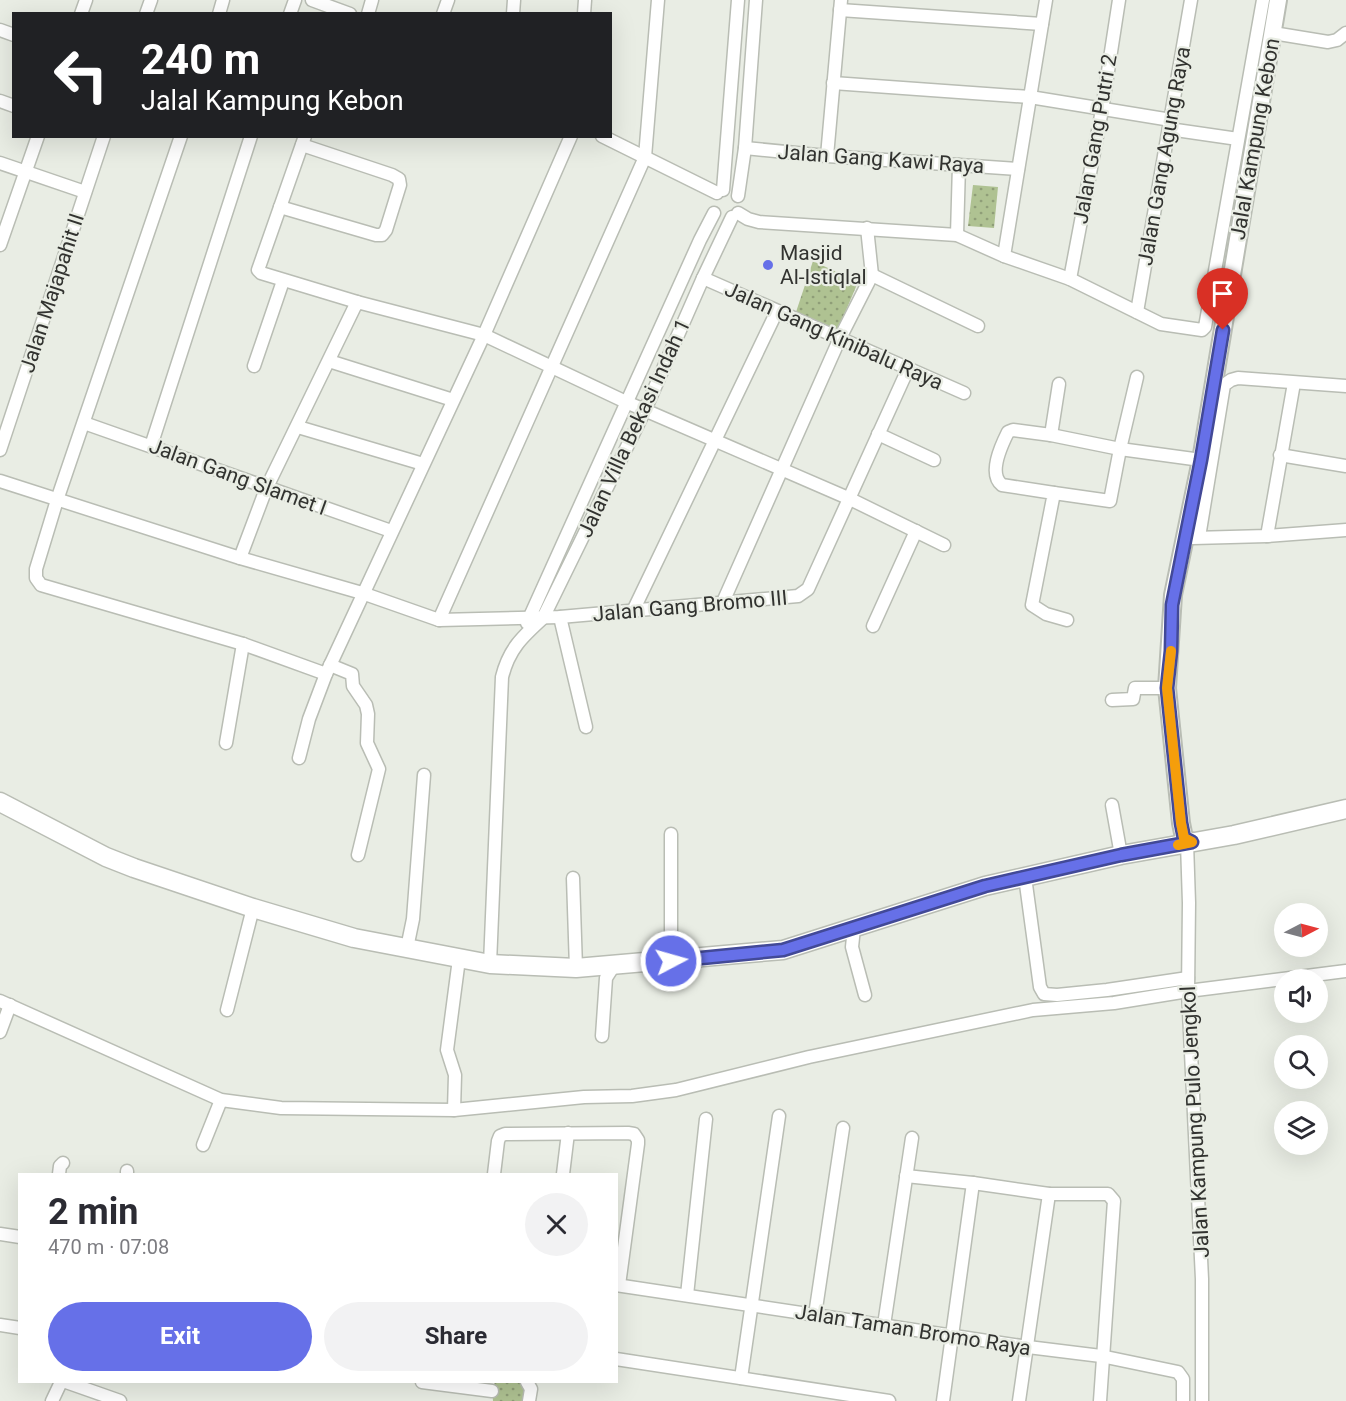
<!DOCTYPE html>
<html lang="en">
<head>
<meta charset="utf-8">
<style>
  :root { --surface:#fff; --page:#f2f2f3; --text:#2b2b33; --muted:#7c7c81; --accent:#6670e8 }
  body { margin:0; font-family:Roboto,sans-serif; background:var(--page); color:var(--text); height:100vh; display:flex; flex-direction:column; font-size:22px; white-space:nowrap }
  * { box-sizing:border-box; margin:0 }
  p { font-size:20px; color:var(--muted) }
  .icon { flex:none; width:33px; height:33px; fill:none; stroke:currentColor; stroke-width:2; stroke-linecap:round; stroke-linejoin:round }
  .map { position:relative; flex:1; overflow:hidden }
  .panel { position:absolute; left:18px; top:1173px; width:600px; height:210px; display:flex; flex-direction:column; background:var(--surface); border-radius:0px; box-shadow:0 6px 24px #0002 }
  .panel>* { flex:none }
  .top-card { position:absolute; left:12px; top:12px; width:600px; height:126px; border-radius:0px; box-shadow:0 6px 24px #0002; background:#202124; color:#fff; overflow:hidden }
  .needle { width:39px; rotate:84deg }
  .fabs { position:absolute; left:1274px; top:903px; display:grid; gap:12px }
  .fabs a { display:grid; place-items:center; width:54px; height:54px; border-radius:50%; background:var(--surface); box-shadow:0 6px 24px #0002; font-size:30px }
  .pin { position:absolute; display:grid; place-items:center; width:51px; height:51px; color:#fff; margin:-62px -26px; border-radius:50% 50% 50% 0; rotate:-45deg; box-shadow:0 0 6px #0007 }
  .pin .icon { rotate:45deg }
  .me { position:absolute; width:66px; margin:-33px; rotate:84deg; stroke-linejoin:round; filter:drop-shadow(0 0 4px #0008) }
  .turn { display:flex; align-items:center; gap:21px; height:126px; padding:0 30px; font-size:27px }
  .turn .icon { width:78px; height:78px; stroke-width:2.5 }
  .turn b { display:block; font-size:42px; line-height:51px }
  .round { display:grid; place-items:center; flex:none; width:63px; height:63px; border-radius:32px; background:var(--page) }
  .overview { display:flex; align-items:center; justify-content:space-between; height:102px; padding:0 30px }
  h1 { font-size:36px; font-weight:700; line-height:45px }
  .action { display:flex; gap:12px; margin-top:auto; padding:12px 30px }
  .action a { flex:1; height:69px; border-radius:36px; background:var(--accent); color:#fff; font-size:24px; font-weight:700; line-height:69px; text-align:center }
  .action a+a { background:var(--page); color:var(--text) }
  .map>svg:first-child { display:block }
  .green { fill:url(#green-dots) }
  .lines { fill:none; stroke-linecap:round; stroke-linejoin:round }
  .minor-casing { stroke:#b9bdb4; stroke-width:15 }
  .tertiary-casing { stroke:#b9bdb4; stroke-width:20 }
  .secondary-casing { stroke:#b9bdb4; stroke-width:21 }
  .minor { stroke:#fff; stroke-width:12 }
  .tertiary { stroke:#fff; stroke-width:16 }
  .secondary { stroke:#fff; stroke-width:18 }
  .route-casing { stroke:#424997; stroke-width:15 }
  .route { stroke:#6670e8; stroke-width:10 }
  .slow { stroke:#f59e0b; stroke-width:10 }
  .poi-dot { fill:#6670e8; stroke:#e9ede4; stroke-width:2 }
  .labels { text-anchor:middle; stroke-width:4.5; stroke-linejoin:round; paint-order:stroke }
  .street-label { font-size:21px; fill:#323330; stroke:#e9ede4 }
  .poi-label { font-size:21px; fill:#323330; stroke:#e9ede4; text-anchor:start }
</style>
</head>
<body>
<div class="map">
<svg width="1346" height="1401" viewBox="0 0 1346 1401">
  <defs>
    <pattern id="green-dots" width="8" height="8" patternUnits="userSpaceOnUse" patternTransform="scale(1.5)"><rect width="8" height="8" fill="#afc292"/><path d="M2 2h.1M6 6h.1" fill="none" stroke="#8f9e78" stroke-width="1.8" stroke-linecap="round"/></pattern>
  </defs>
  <rect width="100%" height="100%" fill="#e9ede4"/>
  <g class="green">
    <polygon points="973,185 998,187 994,228 968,226"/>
    <polygon points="813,261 858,282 837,332 796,312"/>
    <polygon points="495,1382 527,1382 529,1401 493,1401 492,1390"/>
  </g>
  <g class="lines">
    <g class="minor-casing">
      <g id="minor">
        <polyline points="312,0 350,14"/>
        <polyline points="840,10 1042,24"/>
        <polyline points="81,14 86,0"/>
        <polyline points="146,14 151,0"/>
        <polyline points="219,14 223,0"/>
        <polyline points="290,14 295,0"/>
        <polyline points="368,14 372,0"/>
        <polyline points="443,14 448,0"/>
        <polyline points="513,14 514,0"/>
        <polyline points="584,14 585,0"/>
        <polyline points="0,30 14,35"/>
        <polyline points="1273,33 1328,42 1337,40 1346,33"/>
        <polyline points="833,83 1030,97 1171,120"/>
        <polyline points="0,101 14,106"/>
        <polyline points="1169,129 1238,139"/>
        <polyline points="181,136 57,500 36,569 36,578 41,585 243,644 326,674"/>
        <polyline points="305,136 258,270 261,273 357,302"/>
        <polyline points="602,136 717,193"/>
        <polyline points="745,148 827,156 1018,169"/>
        <polyline points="827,156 841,0"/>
        <polyline points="0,163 85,192"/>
        <polyline points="723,190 738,0"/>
        <polyline points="738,196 745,148 756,0"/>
        <polyline points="280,207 376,235 382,235 386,230 400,185 399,179 392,175 302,145"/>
        <polyline points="738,213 748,219 759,222 957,235 1004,256 1070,279 1161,324 1202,330 1205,327 1263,0"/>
        <polyline points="957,235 959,165"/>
        <polyline points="0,245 38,136"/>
        <polyline points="1004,256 1046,0"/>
        <polyline points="872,275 978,326"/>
        <polyline points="703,278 964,393"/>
        <polyline points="1070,279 1102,110 1119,0"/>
        <polyline points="1137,312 1191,0"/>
        <polyline points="329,361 453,400"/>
        <polyline points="254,366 283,281"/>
        <polyline points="84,423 391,531"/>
        <polyline points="298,427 423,464"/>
        <polyline points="878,434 934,460"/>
        <polyline points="1051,435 1059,384"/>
        <polyline points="151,446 251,136"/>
        <polyline points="0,450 104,136"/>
        <polyline points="1280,455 1346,466"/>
        <polyline points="0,481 240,558 362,593 439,620 560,617 798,596 808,589 908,369"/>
        <polyline points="1054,493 1110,501 1120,449 1137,377"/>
        <polyline points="1267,536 1294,383"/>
        <polyline points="1199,537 1224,385 1231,380 1238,378 1346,386"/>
        <polyline points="1193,538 1267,536 1346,530"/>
        <polyline points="240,558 266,489 357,302 484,335 626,402 848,498 944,545"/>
        <polyline points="723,602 840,338 872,275 867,228"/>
        <polyline points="633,611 777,311"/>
        <polyline points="560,617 586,727"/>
        <polyline points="439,620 645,157 658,0"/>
        <path d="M1067 620 1046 614 1032 605 1054 493 1002 485C988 474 1001 446 1008 432L1013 430 1051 435 1120 449 1201 460"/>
        <polyline points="527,623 700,240 714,213"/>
        <polyline points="873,626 916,531"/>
        <polyline points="330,665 352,674 353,686 366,705 368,714 367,743 379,769 358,855"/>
        <polyline points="1112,700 1133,699 1135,688 1167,688"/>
        <polyline points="226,743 243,644"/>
        <polyline points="299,758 309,719 326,674 484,335 571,136"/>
        <polyline points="1112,805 1121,855"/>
        <polyline points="1187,843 1189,903 1188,991 1202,1279 1202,1401"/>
        <polyline points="1025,877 1040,987 1044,994 1057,995 1107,990 1188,978"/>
        <polyline points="573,878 576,968"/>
        <polyline points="854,928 852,947 865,995"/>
        <polyline points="407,948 413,919 424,775"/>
        <polyline points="671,961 671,834"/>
        <path d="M490 964 502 677C509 649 522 637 543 618L645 410 703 278 732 217"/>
        <polyline points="0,1001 221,1100 281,1108 454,1110 584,1097 632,1096 676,1090 809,1057 1033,1010 1114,1003 1188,991 1346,971"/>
        <polyline points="227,1010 253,908"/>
        <polyline points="0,1032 10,1005"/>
        <polyline points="602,1036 606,978 615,964"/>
        <polyline points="454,1110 455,1075 447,1050 459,959"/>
        <polyline points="203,1145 221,1100"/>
        <polyline points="59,1174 60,1166 63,1163"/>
        <polyline points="127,1174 127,1171"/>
        <polyline points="494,1174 498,1141 500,1136 505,1134 628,1133 634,1134 638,1140 638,1144 619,1285"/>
        <polyline points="563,1174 568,1133"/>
        <polyline points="906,1176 973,1183 1049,1194 1108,1194 1114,1201 1100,1401"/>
        <polyline points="0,1234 20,1237"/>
        <polyline points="616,1285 1028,1347 1101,1356 1178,1372 1183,1379 1183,1401"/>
        <polyline points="687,1295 706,1119"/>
        <polyline points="815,1315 843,1128"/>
        <polyline points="0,1325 20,1328"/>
        <polyline points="884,1325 912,1138"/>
        <polyline points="616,1359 889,1401"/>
        <polyline points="741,1378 779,1116"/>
        <polyline points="66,1382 120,1401"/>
        <polyline points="422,1382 492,1391"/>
        <polyline points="527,1382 531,1389 529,1401"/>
        <polyline points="52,1401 61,1382"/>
        <polyline points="943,1401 973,1183"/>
        <polyline points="1019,1401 1049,1194"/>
      </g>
    </g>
    <g class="tertiary-casing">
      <polyline id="tertiary" points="1192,842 1184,838 1181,823 1167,688 1173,595 1201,460 1278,0"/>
    </g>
    <g class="secondary-casing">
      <polyline id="secondary" points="0,802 106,857 134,868 253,908 354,938 490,964 576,968 783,950 985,886 1121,855 1234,835 1346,809"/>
    </g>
    <use href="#minor" class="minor"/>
    <use href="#tertiary" class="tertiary"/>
    <use href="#secondary" class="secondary"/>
  </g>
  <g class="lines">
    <g class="route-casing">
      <polyline id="route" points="671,961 783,950 985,886 1121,855 1192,842 1184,838 1181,823 1167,688 1171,651 1172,605 1201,460 1223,330"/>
    </g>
    <use href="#route" class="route"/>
    <polyline class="slow" points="1171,651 1167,688 1181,823 1184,838 1192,842 1178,845"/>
  </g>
  <circle class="poi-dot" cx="768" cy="265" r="6"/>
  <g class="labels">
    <g class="street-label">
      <text transform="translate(1095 139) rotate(-80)" y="7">Jalan Gang Putri 2</text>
      <text transform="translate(1255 139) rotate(-80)" y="7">Jalal Kampung Kebon</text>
      <text transform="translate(1164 156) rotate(-80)" y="7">Jalan Gang Agung Raya</text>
      <text transform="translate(881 159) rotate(4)" y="7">Jalan Gang Kawi Raya</text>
      <text transform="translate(52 293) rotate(-72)" y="7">Jalan Majapahit II</text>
      <text transform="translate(834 336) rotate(24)" y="7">Jalan Gang Kinibalu Raya</text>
      <text transform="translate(634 428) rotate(-65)" y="7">Jalan Villa Bekasi Indah 1</text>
      <text transform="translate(238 477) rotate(20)" y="7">Jalan Gang Slamet I</text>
      <text transform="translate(690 606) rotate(-5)" y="7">Jalan Gang Bromo III</text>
      <text transform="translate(1195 1122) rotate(-93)" y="7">Jalan Kampung Pulo Jengkol</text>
      <text transform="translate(913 1330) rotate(9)" y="7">Jalan Taman Bromo Raya</text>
    </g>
    <g class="poi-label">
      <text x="780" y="260">Masjid<tspan x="780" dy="24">Al-Istiqlal</tspan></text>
    </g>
  </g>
</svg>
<div class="fabs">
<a><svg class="needle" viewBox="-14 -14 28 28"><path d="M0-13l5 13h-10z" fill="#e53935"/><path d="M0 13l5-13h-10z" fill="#7c7c81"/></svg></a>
<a><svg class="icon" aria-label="sound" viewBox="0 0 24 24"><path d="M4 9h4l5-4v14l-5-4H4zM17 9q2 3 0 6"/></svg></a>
<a><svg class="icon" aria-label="search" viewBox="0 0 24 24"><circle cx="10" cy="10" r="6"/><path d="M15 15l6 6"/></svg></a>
<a><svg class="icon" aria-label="layers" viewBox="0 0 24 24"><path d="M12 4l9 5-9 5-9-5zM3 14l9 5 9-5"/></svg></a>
</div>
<div class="pin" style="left:1223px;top:330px;background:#d93025"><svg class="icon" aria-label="arrive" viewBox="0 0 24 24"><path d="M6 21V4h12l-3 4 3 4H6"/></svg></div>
<svg class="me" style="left:671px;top:961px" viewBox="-20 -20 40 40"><circle r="17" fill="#6670e8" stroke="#fff" stroke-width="3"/><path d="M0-11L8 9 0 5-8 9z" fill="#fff"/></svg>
<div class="top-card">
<div class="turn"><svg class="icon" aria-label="left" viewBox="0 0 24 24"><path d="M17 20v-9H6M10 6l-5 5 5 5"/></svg><div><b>240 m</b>Jalal Kampung Kebon</div></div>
</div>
<section class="panel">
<div class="overview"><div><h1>2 min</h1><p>470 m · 07:08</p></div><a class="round"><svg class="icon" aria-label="close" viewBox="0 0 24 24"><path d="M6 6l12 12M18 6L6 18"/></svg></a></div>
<div class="action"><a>Exit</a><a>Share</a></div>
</section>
</div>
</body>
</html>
